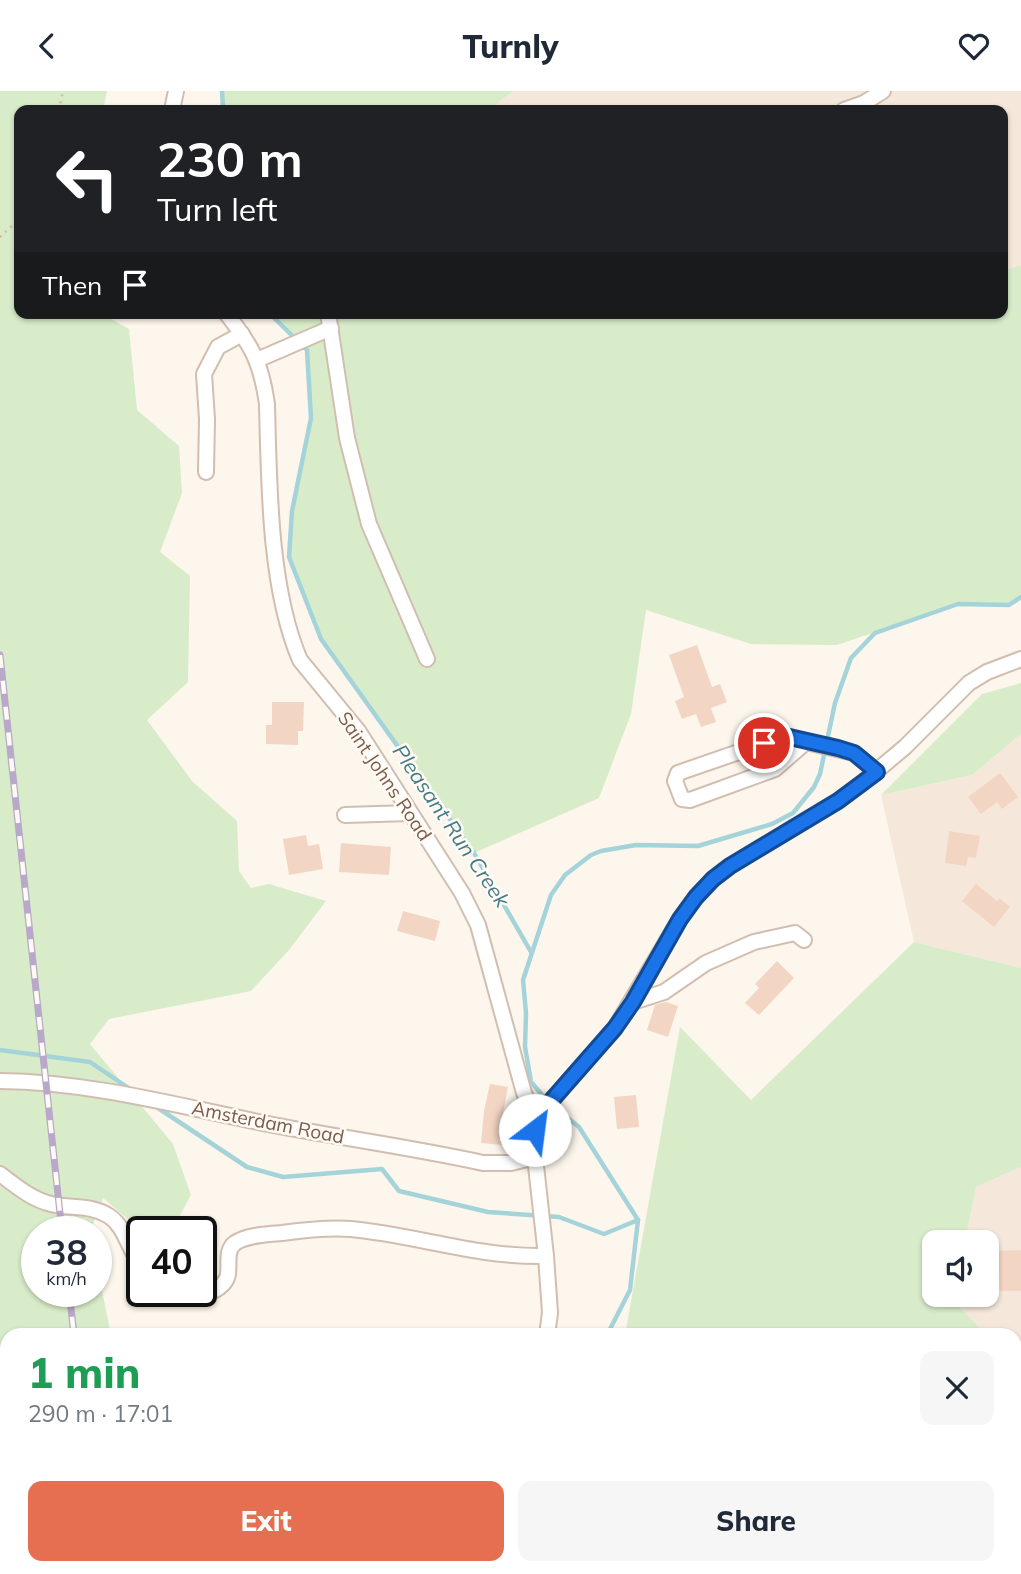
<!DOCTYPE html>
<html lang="en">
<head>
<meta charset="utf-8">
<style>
  :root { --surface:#fff; --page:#f6f6f7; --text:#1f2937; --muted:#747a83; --accent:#e76f51 }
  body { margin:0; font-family:Mulish,sans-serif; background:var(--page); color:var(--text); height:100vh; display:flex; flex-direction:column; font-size:26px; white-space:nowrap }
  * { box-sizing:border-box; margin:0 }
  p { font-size:23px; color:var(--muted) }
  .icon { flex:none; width:38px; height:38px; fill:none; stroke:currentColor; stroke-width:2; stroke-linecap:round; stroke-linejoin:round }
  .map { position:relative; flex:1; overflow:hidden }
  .drawer { position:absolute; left:0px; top:1237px; width:1022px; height:247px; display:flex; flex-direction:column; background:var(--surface); border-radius:21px 21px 0 0; box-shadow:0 2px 5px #0004 }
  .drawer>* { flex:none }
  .banner { position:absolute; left:14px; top:14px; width:994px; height:214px; border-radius:14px; box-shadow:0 2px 5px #0004; background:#202124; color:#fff; overflow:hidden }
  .buttons { position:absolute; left:922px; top:1139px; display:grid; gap:14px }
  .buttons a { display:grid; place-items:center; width:77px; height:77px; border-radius:14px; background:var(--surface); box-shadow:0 2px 5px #0004; font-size:35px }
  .speed { position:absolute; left:21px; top:1125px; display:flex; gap:14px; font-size:35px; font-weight:700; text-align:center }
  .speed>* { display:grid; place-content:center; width:91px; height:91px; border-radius:50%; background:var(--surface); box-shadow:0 2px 5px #0004; line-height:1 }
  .speed small { font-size:18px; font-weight:400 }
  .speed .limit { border:4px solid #111; border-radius:10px; background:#fff; color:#111 }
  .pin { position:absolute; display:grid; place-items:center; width:60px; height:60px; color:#fff; margin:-30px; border:4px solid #fff; border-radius:50%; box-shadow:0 2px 7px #0007 }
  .me { position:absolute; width:77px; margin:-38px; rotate:30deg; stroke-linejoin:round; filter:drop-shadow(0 0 5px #0008) }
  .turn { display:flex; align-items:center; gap:24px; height:147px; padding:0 28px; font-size:32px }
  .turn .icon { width:91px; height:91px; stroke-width:2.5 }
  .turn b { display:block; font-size:49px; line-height:60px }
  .then { display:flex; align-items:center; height:66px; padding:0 28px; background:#0003; gap:14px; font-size:26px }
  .round { display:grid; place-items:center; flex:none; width:74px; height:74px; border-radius:14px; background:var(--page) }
  .summary { display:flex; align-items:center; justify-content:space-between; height:119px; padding:0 28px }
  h1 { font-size:42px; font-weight:800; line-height:52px; color:#1e9e55 }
  .action { display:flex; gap:14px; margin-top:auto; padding:14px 28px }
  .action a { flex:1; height:80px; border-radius:14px; background:var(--accent); color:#fff; font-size:28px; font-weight:800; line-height:80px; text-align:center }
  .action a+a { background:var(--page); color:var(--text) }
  header { display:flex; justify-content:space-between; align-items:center; height:91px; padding:0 28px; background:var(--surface); font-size:32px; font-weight:800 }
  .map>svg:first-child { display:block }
  .residential { fill:#f5e8da }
  .green { fill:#d8ecc9 }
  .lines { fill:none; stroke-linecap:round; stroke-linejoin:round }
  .stream { stroke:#a5d3da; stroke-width:4.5 }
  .building { fill:#f3d5c3 }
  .minor-casing { stroke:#d1beb0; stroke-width:18 }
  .path { stroke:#d9b8a5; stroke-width:2.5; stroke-dasharray:2 5; stroke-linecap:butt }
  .minor { stroke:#fff; stroke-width:14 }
  .rail-casing { stroke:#b9a8c9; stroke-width:7 }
  .rail { stroke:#fffaf3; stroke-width:4.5; stroke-dasharray:13; stroke-linecap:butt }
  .route-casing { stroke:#114b97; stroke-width:18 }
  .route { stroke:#1a73e8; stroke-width:12 }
  .labels { text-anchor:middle; stroke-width:5; stroke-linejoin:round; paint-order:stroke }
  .street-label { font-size:19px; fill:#7a5c4d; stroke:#fffaf3 }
  .water-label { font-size:21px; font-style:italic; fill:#437c86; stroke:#fffaf3 }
</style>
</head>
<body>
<header><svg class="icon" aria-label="back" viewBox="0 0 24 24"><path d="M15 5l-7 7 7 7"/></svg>Turnly<svg class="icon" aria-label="heart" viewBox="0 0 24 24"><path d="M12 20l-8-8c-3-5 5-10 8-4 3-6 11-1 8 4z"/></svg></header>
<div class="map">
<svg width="1021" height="1483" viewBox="0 0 1021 1483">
  <rect width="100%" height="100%" fill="#fdf6ec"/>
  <g class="residential">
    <polygon points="514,0 1021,0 1021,174 1003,180 1003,19 495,19 498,11"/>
    <polygon points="1021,643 1021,877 914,851 881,704 972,684"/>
    <polygon points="1021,1076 1021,1277 1015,1271 1015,1244 987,1244 953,1211 955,1204 987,1204 987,1152 965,1151 976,1096"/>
  </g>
  <g class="green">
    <polygon points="0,0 107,0 103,19 19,19 19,222 101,222 129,238 137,319 179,355 182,402 160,461 190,485 188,591 147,629 192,690 237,730 239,780 251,797 269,793 326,810 289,859 251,900 109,928 90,953 173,1053 191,1104 171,1141 143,1141 103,1107 90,1141 37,1141 37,1200 96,1200 96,1170 111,1244 7,1244 7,1477 143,1477 143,1483 0,1483"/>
    <polygon points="222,0 514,0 498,11 494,19 223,19"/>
    <polygon points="1021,174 1021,506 1009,514 958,513 837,554 751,553 646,519 631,623 599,707 474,762 321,548 289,466 292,420 311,327 307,259 269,222 1003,222 1003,180"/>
    <polygon points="1021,592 1021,643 972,684 881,704 982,603"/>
    <polygon points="914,851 1021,877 1021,1076 976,1096 965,1151 934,1152 934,1204 955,1204 954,1211 987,1244 625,1244 680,936 751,1009"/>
    <polygon points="1015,1271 1021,1277 1021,1483 576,1483 576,1477 1015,1477"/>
    <polygon points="261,1477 346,1477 345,1483 260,1483"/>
  </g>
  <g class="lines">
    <g class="stream">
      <polyline points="222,0 223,19"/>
      <polyline points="269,222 307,259 311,327 292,420 289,466 321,548 474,762 531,861"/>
      <polyline points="0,959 90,971 133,1000"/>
      <polyline points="155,1015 247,1076 283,1086 382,1078 399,1100 488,1121 559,1126 604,1143 638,1129"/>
      <polyline points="607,1244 630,1199 638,1129 579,1036 549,1012 531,991 525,956 526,922 523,889 551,804 565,784 591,764 601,760 636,754 698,755 772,733 793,722 814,696 820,683 835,612 851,567 875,542 958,513 1009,514 1021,506"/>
      <polyline points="496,1483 498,1477"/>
    </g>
  </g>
  <g class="building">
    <polygon points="697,554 712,596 720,593 727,611 711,617 716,631 701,636 696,623 682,628 675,610 684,606 669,564"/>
    <polygon points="272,611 304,611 303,640 298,640 298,654 266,653 266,634 272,634"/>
    <polygon points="1000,682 1018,706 1002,718 997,711 981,723 968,706"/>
    <polygon points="949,740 980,745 976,767 968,766 966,775 945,772"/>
    <polygon points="306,744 308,755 319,753 323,778 289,784 283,748"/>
    <polygon points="341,752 391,756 389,784 339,781"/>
    <polygon points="976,793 997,810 999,807 1010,816 994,836 962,810"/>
    <polygon points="403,820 440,830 435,850 397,840"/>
    <polygon points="777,870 794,887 759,924 745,912 759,897 755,893"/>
    <polygon points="666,911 678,915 668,946 647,939 655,914"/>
    <polygon points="490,993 508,996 503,1022 506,1022 502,1054 481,1052 484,1020"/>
    <polygon points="636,1004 639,1036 617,1038 614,1006"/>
    <polygon points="1021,1159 1021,1200 1000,1200 998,1160"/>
  </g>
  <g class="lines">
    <g class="minor-casing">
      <g id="minor">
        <polyline points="172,19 176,0"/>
        <polyline points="844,19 864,12 883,0"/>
        <path d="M226 222C252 255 261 271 267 313 269 392 269 497 300 569L359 641 462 802 478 834 524 1002 532 1020 539 1026"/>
        <polyline points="328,222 347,347 369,433 427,568"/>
        <polyline points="257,269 331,237"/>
        <polyline points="206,381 207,328 204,283 218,256 242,243"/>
        <polygon points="785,645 806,651 775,678 690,709 682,708 675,690 678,682"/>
        <polyline points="806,651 854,662 877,681"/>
        <polyline points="345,724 410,722"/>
        <polyline points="633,911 664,901 706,872 754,851 795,842 804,849"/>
        <path d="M0 990C93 991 183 1016 273 1034 343 1047 414 1057 483 1072H511L535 1066"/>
        <path d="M0 1083C16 1095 31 1108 51 1113 71 1118 90 1113 109 1125 126 1136 128 1160 142 1174"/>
        <path d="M170 1200C184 1210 219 1205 227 1187 231 1177 224 1160 235 1152 247 1144 268 1143 282 1142 304 1139 328 1136 351 1138 416 1144 480 1167 546 1165"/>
        <polyline points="547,1244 550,1222 546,1165 535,1066 535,1039 544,1018 615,937 680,828 696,806 713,788 730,775 838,710 861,693 905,656 969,592 987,581 1021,568"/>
        <polyline points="475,1483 477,1477"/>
      </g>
    </g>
    <g class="path">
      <polyline points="59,19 63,0"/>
      <polyline points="0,146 19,128"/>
    </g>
    <use href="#minor" class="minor"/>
    <g class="rail-casing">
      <g id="rail">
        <polyline points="0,564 62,1141"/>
        <polyline points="69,1200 74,1244"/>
        <polyline points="100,1477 101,1483"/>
      </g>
    </g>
    <use href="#rail" class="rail"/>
  </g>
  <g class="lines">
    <g class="route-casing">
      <polyline id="route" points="535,1039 544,1018 615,937 633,911 680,828 696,806 713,788 730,775 838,710 877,681 854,662 838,657 785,645 764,652"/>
    </g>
    <use href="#route" class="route"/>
  </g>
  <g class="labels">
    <g class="street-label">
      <text transform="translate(385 685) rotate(56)" y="7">Saint Johns Road</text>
      <text transform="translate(268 1031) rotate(11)" y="7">Amsterdam Road</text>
    </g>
    <g class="water-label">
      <text transform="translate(451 735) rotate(56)" y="7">Pleasant Run Creek</text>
    </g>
  </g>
</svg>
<div class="buttons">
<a><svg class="icon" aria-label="sound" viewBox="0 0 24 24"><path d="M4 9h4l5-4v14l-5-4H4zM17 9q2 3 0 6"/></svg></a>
</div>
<div class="speed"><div>38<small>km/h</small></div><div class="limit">40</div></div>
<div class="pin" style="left:764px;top:652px;background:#d93025"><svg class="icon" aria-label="arrive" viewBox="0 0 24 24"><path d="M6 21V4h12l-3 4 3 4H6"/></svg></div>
<svg class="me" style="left:535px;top:1039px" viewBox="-20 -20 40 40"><circle r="19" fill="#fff"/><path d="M0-13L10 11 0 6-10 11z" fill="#1a73e8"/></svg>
<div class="banner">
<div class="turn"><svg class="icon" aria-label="left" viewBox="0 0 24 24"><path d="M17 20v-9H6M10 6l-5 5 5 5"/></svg><div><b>230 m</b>Turn left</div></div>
<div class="then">Then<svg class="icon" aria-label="arrive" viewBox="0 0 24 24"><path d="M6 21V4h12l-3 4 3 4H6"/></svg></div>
</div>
<section class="drawer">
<div class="summary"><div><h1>1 min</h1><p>290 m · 17:01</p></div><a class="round"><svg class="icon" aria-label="close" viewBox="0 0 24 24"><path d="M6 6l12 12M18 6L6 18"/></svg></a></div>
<div class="action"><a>Exit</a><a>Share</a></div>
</section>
</div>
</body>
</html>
